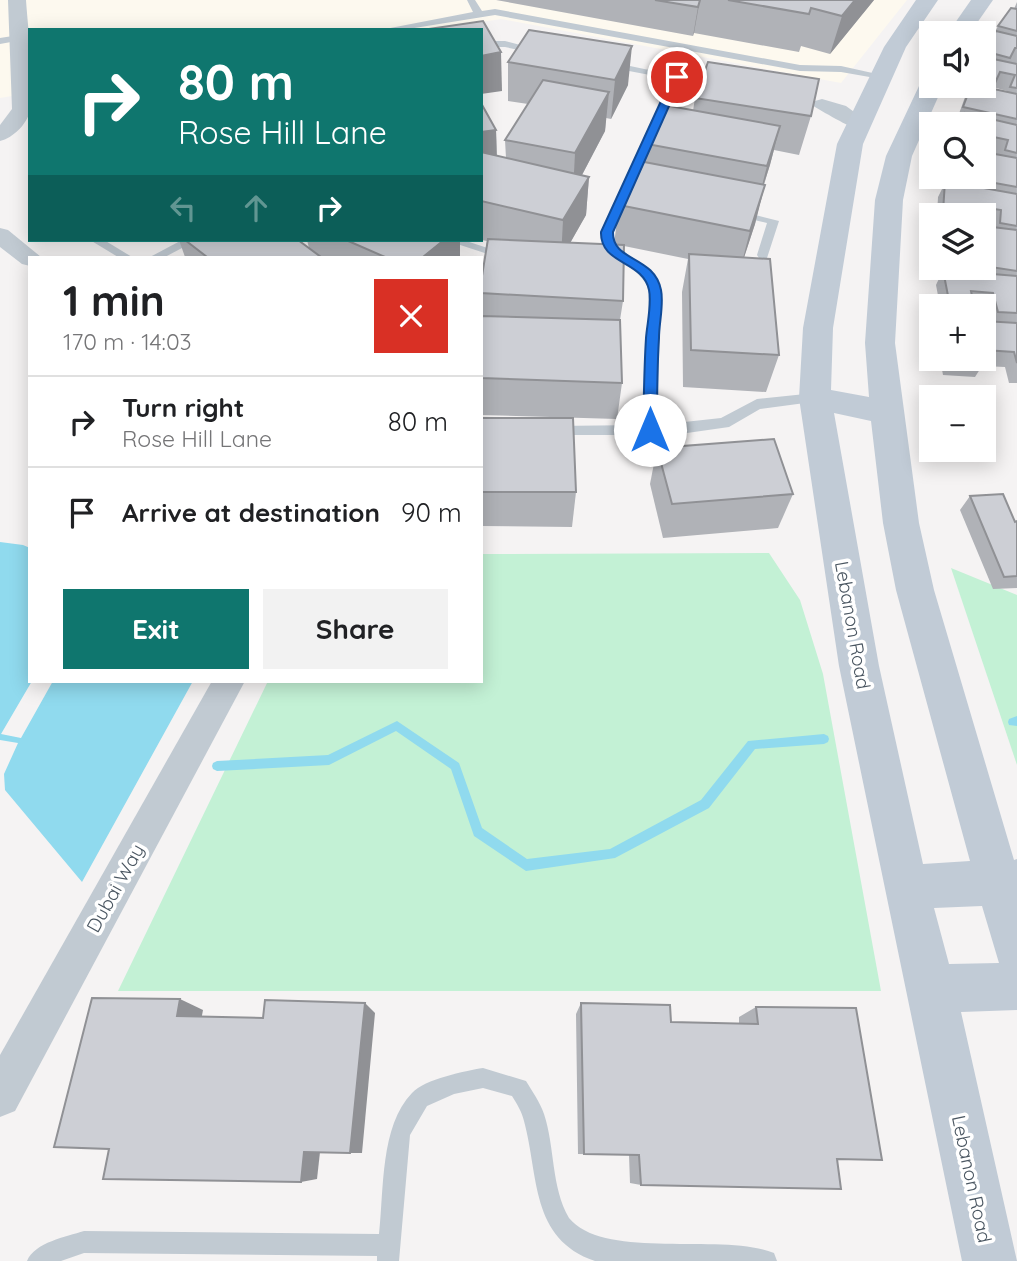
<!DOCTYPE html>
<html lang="en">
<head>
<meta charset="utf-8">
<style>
  :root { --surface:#fff; --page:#f2f2f2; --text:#202124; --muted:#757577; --line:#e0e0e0; --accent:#0f766e }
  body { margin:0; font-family:Quicksand,sans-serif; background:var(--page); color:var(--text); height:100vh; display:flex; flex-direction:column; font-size:26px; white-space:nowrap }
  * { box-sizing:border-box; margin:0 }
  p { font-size:23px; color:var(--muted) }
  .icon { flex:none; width:38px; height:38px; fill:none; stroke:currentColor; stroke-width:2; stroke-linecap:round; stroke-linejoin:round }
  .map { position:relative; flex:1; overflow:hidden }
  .panel { position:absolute; left:28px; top:256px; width:455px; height:427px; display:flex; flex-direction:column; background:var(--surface); border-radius:0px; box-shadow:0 4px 18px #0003 }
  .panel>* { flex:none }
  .top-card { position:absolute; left:28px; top:28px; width:455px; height:214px; border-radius:0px; box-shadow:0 4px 18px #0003; background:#0f766e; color:#fff; overflow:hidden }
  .tools { position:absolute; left:919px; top:21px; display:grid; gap:14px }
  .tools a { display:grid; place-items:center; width:77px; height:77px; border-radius:0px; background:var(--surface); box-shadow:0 4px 18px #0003; font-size:35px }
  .pin { position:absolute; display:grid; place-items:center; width:60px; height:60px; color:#fff; margin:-30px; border:4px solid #fff; border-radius:50%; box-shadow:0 2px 7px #0007 }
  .me { position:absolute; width:77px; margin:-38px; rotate:0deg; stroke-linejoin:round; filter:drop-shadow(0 0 5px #0008) }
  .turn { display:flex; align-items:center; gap:24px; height:147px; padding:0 35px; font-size:32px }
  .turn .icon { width:91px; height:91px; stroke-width:2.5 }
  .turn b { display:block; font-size:49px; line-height:60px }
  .lanes { display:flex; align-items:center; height:66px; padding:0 35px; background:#0003; justify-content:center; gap:35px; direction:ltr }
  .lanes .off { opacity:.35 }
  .round { display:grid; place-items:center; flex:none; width:74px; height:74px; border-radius:0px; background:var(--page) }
  .overview { display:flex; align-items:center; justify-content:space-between; height:119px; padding:0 35px }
  h1 { font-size:42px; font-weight:700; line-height:52px }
  .primary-button { display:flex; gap:14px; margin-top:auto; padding:14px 35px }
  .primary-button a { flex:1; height:80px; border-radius:0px; background:var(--accent); color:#fff; font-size:28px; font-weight:700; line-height:80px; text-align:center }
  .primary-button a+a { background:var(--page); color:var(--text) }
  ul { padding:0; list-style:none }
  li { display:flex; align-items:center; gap:21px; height:91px; padding:0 35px; border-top:2px solid var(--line) }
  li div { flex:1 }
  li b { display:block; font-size:26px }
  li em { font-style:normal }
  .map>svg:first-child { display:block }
  .commercial { fill:#fdf9ef }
  .green { fill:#c3f1d5 }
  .water { fill:#90daee }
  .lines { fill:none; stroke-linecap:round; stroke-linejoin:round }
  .stream { fill:#90daee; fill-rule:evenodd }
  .lane { fill:#c1cad2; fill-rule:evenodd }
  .street { fill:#c1cad2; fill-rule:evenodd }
  .secondary { fill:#c1cbd6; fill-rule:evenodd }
  .wall { fill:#b0b2b7; fill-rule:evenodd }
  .shaded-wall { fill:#909195 }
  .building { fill:#cdcfd5; stroke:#909195; stroke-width:2 }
  .route { fill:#1a73e8; stroke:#114b97; stroke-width:2 }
  .labels { text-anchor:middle; stroke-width:7; stroke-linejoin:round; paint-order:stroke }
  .street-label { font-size:19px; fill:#4a5661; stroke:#fff }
</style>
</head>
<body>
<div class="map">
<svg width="1017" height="1261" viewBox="0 0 1017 1261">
  <rect width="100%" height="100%" fill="#f5f3f3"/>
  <polygon class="commercial" points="0,0 907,0 841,83 501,19 431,30 30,30 30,93 0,98"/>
  <g class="green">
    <polygon points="769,553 800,600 823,674 881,991 118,991 268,681 481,681 481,554"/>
    <polygon points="951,568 1017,595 1017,765"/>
  </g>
  <polygon class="water" points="0,542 23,545 30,548 32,681 1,734 21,738 53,681 193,681 82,882 5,790 4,774 18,743 0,740"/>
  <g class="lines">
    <g class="stream">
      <polygon points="1017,716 1017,726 1009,725 1008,722 1009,719"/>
      <polygon points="397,721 459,763 482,828 527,859 610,849 701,800 748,741 824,734 828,736 829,739 828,742 824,744 755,749 709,808 615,858 526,871 474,836 451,769 396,731 329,765 217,771 213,769 212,766 213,763 217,761 328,755"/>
    </g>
    <g class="lane">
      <polygon points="467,0 475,0 482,11 495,9 800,65 841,66 886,76 881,79 841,72 800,71 495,15 402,30 380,30 473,12"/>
      <polygon points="19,35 24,38 22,40 0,44 0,38"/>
      <polygon points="481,41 505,41 543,51 538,54 505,47 481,47"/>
      <path d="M611 62 725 86 720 89 680 81 613 232 617 248 649 268 661 290 657 425 721 418 757 399 815 393 820 395V401L760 409 729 427 673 435H549L547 431 554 426 643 425 649 290C639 263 605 262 601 232L671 79 608 67V63Z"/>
      <polygon points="736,210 779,221 767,258 759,258 757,255 767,223 732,215 730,213"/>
      <polygon points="90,240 104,240 132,257 118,257"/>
      <polygon points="182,240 197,240 165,257 150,257"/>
      <polygon points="445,240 463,240 512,256 506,260"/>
      <path d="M483 1068 526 1081C532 1091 540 1102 544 1114 555 1147 551 1187 569 1218 604 1261 723 1232 774 1253L777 1261H595C530 1239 539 1176 524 1121 522 1112 517 1104 512 1096L483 1088 454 1094 427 1106 410 1135 399 1261H377V1256L84 1253 61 1261H27C35 1242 66 1237 84 1231L379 1234C384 1190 380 1126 412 1093 425 1079 465 1071 483 1068Z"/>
    </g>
    <g class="street">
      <path d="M8 0H26C28 30 35 83 30 111 27 124 13 138 0 141V125L12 109Z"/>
      <path d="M822 99 846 106 869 123 866 127C861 129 860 130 854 128 850 127 814 107 812 105L815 101Z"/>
      <polygon points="0,228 8,230 41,257 30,257 30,266 22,264 0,247"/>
      <polygon points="212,681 245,681 15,1111 0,1117 0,1055"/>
    </g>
    <g class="secondary">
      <path d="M916 0H938L906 47 863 144 833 328 831 390 869 397 865 343 875 200 886 156 919 86 923 81 931 79V86H943L912 156 903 200 895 343 919 523 934 590 1014 860 1017 859V1010L961 1012 1017 1261H962L839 666 799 398 803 328 837 144 884 47ZM834 413 871 421 883 523 896 590 970 861 923 864 879 666ZM982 906 999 963 949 964 934 908Z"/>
      <polygon points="971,0 993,0 970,33 948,33"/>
    </g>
  </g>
  <g class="wall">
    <polygon points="496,0 874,0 830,54 801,46 799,52 694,33 693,36"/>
    <path d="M1017 2V383H1009L1005 367 982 366 975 377 943 375 940 359H984V321H988L985 308H984V306H940L936 285 943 270 962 271V268H984V226L993 227V226L984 224V215H937L938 197 943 187 945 177H984L996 154 984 152V124L956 122 969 86H984V53L998 26 1014 9ZM993 87 1007 91V92L993 89Z"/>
    <polygon points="529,30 628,85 611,119 606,118 605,131 582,175 589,177 586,215 570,243 620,245 614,244 619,205 644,162 647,144 693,111 695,98 811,116 799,155 774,150 764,185 755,224 744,257 779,355 766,392 683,387 682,292 688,259 624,246 623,301 620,320 622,383 617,419 481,415 481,282 487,241 481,240 481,103 496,130 497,156 506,158 505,140 528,104 508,101 508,62"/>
    <polygon points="179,240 298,240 309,248 307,240 460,240 460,257 185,257"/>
    <polygon points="481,418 576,492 572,527 481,526"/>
    <polygon points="657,448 793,494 778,528 663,538 650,484"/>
    <polygon points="970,496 1015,522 1017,521 1017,588 993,589 960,510"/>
    <polygon points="581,1003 671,1022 739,1024 739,1017 756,1007 837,1159 641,1185 630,1183 629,1155 578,1154 576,1014"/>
  </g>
  <g class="shaded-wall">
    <polygon points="855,0 874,0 830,54 842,16"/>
    <polygon points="699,5 694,33 693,36 698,7"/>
    <polygon points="632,46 628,85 611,119 615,80"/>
    <polygon points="501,52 502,91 481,94 481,56"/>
    <polygon points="609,92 605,131 573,192 575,153"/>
    <polygon points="780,126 770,165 757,205 767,166"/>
    <polygon points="496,130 497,169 481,172 481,132"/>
    <polygon points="589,177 586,215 561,259 563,220"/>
    <polygon points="765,185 755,224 740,270 750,231"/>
    <polygon points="444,240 460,240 460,257 423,257"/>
    <polygon points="180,999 203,1010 200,1026 177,1016"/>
    <polygon points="365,1003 375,1013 362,1153 350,1153"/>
    <polygon points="304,1152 320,1152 317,1179 301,1182"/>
  </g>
  <g class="building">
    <polygon points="655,0 700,0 698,7"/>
    <polygon points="728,0 855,0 842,16 811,8 809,14"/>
    <polygon points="1011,8 1017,9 1017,31 998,26"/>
    <polygon points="483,21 501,52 481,56 481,30 422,30"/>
    <polygon points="529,30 632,46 615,80 508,62"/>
    <polygon points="996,31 1017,36 1017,48 1015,48 1010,58 984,51"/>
    <polygon points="984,57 1017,64 1017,88 1010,87 1015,75 1000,72 995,83 984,80"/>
    <polygon points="708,62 819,79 811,116 695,98"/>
    <polygon points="543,80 609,92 575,153 505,140"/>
    <polygon points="971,86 980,86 1017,94 1017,119 963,107"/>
    <polygon points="481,103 496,130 481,132"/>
    <polygon points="664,105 780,126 767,166 647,144"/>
    <polygon points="965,113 1017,125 1017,153 1005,150 1008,140 984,135 984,124 960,124"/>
    <polygon points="481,152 589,177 563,220 481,201"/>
    <polygon points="984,152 1017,158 1017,187 962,177 984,177"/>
    <polygon points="639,161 765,185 750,231 619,205"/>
    <polygon points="945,181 1017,194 1017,226 1000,223 1001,210 975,206 975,215 960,215 943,212"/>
    <polygon points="984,226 1017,230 1017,271 984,266"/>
    <polygon points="488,239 624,245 623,301 481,293 481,282"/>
    <polygon points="185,240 298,240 321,257 207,257"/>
    <polygon points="346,240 444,240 423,257 385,257"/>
    <polygon points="689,254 770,259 779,355 691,350"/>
    <polygon points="943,270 1017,276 1017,313 998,312 993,293 971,291 974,306 950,306"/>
    <polygon points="481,316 620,320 622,383 481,378"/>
    <polygon points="984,321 1017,323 1017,363 1014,352 984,350"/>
    <polygon points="951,359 983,359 984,362 951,360"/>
    <polygon points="481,418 573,418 576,492 481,492"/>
    <polygon points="774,439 793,494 672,504 657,448"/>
    <polygon points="1003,494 1015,522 1017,521 1017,576 1004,577 970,496"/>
    <polygon points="92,998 180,999 177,1016 263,1018 265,1000 365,1003 350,1153 304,1152 301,1182 103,1179 109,1149 54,1147"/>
    <polygon points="581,1003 670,1005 671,1022 758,1024 756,1007 856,1008 882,1160 837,1159 841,1189 641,1185 639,1155 584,1154"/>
  </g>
  <path class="route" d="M677 74 682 77 613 232C612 262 654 255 661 290 664 304 659 323 659 338 657 369 657 399 657 430L650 435 643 430C644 399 644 369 646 338 647 324 652 304 649 290 643 260 600 265 601 232L672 77Z"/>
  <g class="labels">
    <g class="street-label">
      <text transform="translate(853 625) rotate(80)" y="7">Lebanon Road</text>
      <text transform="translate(115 888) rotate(-61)" y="7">Dubai Way</text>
      <text transform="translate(972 1179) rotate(78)" y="7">Lebanon Road</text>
    </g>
  </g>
</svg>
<div class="tools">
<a><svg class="icon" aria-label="sound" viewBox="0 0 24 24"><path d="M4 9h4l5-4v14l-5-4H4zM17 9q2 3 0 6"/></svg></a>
<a><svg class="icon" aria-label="search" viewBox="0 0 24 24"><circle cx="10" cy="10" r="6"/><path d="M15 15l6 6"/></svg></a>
<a><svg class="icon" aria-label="layers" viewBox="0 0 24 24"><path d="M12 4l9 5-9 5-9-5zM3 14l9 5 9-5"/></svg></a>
<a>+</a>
<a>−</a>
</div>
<div class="pin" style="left:677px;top:77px;background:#d93025"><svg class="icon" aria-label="arrive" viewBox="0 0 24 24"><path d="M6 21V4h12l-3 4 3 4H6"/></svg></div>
<svg class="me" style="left:650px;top:430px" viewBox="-20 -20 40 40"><circle r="19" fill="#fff"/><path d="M0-13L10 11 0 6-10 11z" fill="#1a73e8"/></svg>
<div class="top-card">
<div class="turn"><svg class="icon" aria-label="right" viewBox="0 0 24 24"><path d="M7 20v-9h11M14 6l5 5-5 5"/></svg><div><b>80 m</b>Rose Hill Lane</div></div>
<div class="lanes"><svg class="icon off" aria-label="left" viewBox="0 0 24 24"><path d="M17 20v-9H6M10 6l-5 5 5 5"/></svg><svg class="icon off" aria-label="ahead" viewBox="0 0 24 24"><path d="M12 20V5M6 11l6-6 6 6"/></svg><svg class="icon" aria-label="right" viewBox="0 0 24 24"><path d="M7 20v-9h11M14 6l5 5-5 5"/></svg></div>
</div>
<section class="panel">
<div class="overview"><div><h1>1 min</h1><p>170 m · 14:03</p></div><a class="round" style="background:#d93025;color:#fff"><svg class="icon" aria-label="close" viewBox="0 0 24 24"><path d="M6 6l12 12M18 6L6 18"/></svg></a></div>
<ul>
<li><svg class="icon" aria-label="right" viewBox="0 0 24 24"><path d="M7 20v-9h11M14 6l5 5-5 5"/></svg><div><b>Turn right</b><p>Rose Hill Lane</p></div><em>80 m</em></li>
<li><svg class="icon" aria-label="arrive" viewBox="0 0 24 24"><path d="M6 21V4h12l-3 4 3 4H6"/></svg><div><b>Arrive at destination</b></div><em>90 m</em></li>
</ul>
<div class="primary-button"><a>Exit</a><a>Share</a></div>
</section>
</div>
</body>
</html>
